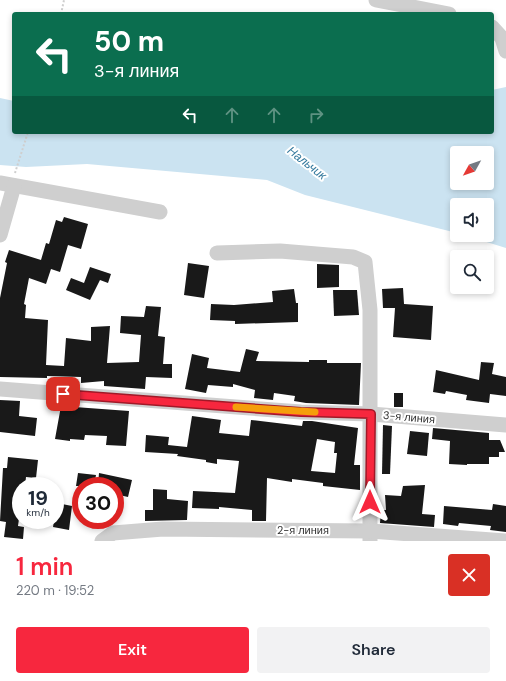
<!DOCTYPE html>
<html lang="en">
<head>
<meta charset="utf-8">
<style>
  :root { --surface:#fff; --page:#f2f2f3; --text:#1f2937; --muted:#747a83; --accent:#f7273e }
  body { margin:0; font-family:"DM Sans",sans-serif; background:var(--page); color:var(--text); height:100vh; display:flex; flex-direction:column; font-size:15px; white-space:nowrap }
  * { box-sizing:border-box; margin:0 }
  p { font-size:13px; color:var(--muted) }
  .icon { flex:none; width:22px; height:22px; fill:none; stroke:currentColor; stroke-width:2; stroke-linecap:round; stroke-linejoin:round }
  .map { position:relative; height:541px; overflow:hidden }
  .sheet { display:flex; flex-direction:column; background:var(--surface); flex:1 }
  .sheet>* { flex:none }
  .top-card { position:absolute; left:12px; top:12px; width:482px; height:122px; border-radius:4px; box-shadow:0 2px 6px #0003; background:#0b6e4f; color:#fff; overflow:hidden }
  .needle { width:26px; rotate:230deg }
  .tools { position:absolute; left:450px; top:146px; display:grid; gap:8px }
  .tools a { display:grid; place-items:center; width:44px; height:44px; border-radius:4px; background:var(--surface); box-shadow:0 2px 6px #0003; font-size:20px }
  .speed { position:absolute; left:12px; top:477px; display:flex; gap:8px; font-size:20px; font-weight:700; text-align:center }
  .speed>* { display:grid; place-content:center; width:52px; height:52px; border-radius:50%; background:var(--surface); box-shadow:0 2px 6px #0003; line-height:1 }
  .speed small { font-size:10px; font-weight:400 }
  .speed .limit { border:6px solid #d22; background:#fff; color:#111 }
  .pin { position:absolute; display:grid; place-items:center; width:34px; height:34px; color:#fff; margin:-17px; border-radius:8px; box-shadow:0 2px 6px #0006 }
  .me { position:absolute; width:44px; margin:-22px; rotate:0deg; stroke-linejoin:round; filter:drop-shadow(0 0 3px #0008) }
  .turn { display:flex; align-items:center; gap:14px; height:84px; padding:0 16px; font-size:18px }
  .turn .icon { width:52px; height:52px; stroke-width:2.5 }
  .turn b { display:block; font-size:28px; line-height:34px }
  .lanes { display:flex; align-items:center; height:38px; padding:0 16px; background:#0003; justify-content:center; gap:20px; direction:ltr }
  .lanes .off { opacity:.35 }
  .round { display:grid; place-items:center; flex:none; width:42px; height:42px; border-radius:4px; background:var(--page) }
  .headline { display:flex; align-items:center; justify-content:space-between; height:68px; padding:0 16px }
  h1 { font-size:24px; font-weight:600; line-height:30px; color:var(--accent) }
  .action { display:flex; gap:8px; margin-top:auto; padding:8px 16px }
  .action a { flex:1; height:46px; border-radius:4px; background:var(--accent); color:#fff; font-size:16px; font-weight:600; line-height:46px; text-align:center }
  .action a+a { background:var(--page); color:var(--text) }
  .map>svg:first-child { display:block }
  .water { fill:#cbe3f1; fill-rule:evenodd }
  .building { fill:#191919; fill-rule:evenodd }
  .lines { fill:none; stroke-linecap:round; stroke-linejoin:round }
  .path { stroke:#cfcfcf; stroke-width:2; stroke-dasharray:2 2; stroke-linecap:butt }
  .minor { stroke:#cfcfcf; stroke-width:15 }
  .route-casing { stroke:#a11928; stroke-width:10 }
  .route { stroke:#f7273e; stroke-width:7 }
  .slow { stroke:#f59e0b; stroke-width:7 }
  .labels { text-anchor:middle; stroke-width:4; stroke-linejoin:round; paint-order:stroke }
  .street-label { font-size:11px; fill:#323232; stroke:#fff }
  .water-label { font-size:12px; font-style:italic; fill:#367a9e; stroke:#fff }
</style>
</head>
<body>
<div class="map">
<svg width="506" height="541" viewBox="0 0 506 541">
  <rect width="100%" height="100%" fill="#fff"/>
  <path class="water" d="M506 87V248L464 235H487V205H457V233L305 195 267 180 87 164 26 167 0 165V98L14 101V132H492V90ZM457 153H487V183H457Z"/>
  <g class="building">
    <polygon points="64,217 88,224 81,249 68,245 60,272 51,269 46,284 29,278 24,304 26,305 25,318 48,320 46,365 64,366 66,338 91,341 91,327 110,326 107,363 139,362 141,335 120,333 121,316 144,317 146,306 161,307 158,336 165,337 163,364 172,364 172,378 146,377 145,389 104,386 104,381 81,383 81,377 47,376 47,378 0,377 0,298 7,263 5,262 9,250 41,260 46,243 49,244 56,220 62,222"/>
    <polygon points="188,263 209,266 204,298 184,295"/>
    <polygon points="317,264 339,265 339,287 317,288"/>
    <polygon points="90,267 111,274 108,283 100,280 90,300 66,290 71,278 84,283"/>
    <polygon points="403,288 404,304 433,306 431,340 393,337 395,308 383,308 382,289"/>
    <polygon points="294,289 296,303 298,303 298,322 235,324 235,321 210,320 211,304 234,305 273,302 272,291"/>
    <polygon points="333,290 357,290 359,315 334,316"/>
    <polygon points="246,349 259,352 256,361 309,362 309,360 327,360 327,363 361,363 359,405 306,403 294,401 295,396 274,393 273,400 254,398 255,390 233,384 233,387 208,385 206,393 185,389 192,354 209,358 207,368 240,372"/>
    <polygon points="481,362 494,363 492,374 506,377 506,396 490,394 489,403 466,400 467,395 446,391 445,394 433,392 436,370 479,380"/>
    <rect x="394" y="393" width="9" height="14"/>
    <polygon points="0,400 20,401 19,416 37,418 35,436 0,432"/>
    <polygon points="61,406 129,411 126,446 106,445 107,436 85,435 84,440 70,439 70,441 55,439"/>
    <path d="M192 416 221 420 219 433 249 436 251 420 302 426 303 421H312L358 428 354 465H360V490L323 486V483L292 479V482L267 478 266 521H252V510L219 507V509L192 508 193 491 235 493 239 461 217 459V464L206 462V460L177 456 178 454 145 452 146 435 169 437 168 445 187 447ZM317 439 335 442 334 453H337L335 473 311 471Z"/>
    <polygon points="383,425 392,426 390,474 382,474"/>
    <polygon points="433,428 489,433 489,440 500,440 505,452 499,452 499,457 489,457 489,464 467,464 467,465 449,464 450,441 432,439"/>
    <polygon points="410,431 429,433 427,456 407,454"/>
    <polygon points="8,457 38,460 36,478 26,477 25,486 21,485 21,505 18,526 24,527 23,539 4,537 6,522 0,521 3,468 7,468"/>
    <polygon points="78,473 96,475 94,486 76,486"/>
    <polygon points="99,473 132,480 128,497 115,494 115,486 98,485"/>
    <polygon points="425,485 422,514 435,515 434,527 380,523 381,510 386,510 385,495 401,496 403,486"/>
    <polygon points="153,489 167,490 167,499 188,501 187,520 145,521 145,510 153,510"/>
    <polygon points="57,503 72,506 69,530 53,527"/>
    <polygon points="493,504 506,506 506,532 490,530 491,526 459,523 458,526 443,524 444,506 492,510"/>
  </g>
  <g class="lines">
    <g class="path">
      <polyline points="61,14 64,0"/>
      <polyline points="15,173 28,132"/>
    </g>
    <g class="minor">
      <polyline points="376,0 449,14"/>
      <polyline points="492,27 502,38 506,51"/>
      <polyline points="0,183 160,212"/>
      <polyline points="0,235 14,186"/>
      <polyline points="217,253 280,251 353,257 365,262 370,310 370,541"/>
      <polyline points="0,389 301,412 371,414 506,425"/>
      <polyline points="102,541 113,533 163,529 370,531 506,541"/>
    </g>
  </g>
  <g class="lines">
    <g class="route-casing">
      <polyline id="route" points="63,394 301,412 371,414 370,502"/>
    </g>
    <use href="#route" class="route"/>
    <polyline class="slow" points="236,407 315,412"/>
  </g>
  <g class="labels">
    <g class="street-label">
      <text transform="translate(409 417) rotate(5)" y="4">3-я линия</text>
      <text x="303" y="534">2-я линия</text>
    </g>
    <g class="water-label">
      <text transform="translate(307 163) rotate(38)" y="4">Нальчик</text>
    </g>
  </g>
</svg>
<div class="tools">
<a><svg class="needle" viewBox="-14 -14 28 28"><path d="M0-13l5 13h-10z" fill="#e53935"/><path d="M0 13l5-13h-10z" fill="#747a83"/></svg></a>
<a><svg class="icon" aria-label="sound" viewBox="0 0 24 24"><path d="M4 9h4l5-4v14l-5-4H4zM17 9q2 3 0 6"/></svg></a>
<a><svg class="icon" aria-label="search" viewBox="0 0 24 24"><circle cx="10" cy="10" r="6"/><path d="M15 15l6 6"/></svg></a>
</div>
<div class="speed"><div>19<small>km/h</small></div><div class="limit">30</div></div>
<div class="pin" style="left:63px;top:394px;background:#d93025"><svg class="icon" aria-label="arrive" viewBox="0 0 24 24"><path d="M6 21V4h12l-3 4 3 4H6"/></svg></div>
<svg class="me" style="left:370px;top:502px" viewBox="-20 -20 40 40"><path d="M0-17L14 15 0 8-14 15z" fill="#f7273e" stroke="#fff" stroke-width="4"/></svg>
<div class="top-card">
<div class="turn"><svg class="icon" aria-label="left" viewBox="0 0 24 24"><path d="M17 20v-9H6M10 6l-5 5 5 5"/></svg><div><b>50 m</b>3-я линия</div></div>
<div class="lanes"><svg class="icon" aria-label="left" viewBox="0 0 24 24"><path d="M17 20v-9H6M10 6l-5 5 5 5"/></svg><svg class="icon off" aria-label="ahead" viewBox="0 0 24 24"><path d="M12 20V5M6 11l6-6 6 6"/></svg><svg class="icon off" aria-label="ahead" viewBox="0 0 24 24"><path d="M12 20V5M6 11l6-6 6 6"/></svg><svg class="icon off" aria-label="right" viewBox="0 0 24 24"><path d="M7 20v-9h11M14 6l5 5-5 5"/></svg></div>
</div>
</div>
<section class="sheet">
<div class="headline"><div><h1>1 min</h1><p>220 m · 19:52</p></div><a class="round" style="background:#d93025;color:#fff"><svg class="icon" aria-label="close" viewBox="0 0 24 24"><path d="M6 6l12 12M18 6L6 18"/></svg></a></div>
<div class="action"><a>Exit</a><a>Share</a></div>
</section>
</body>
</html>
